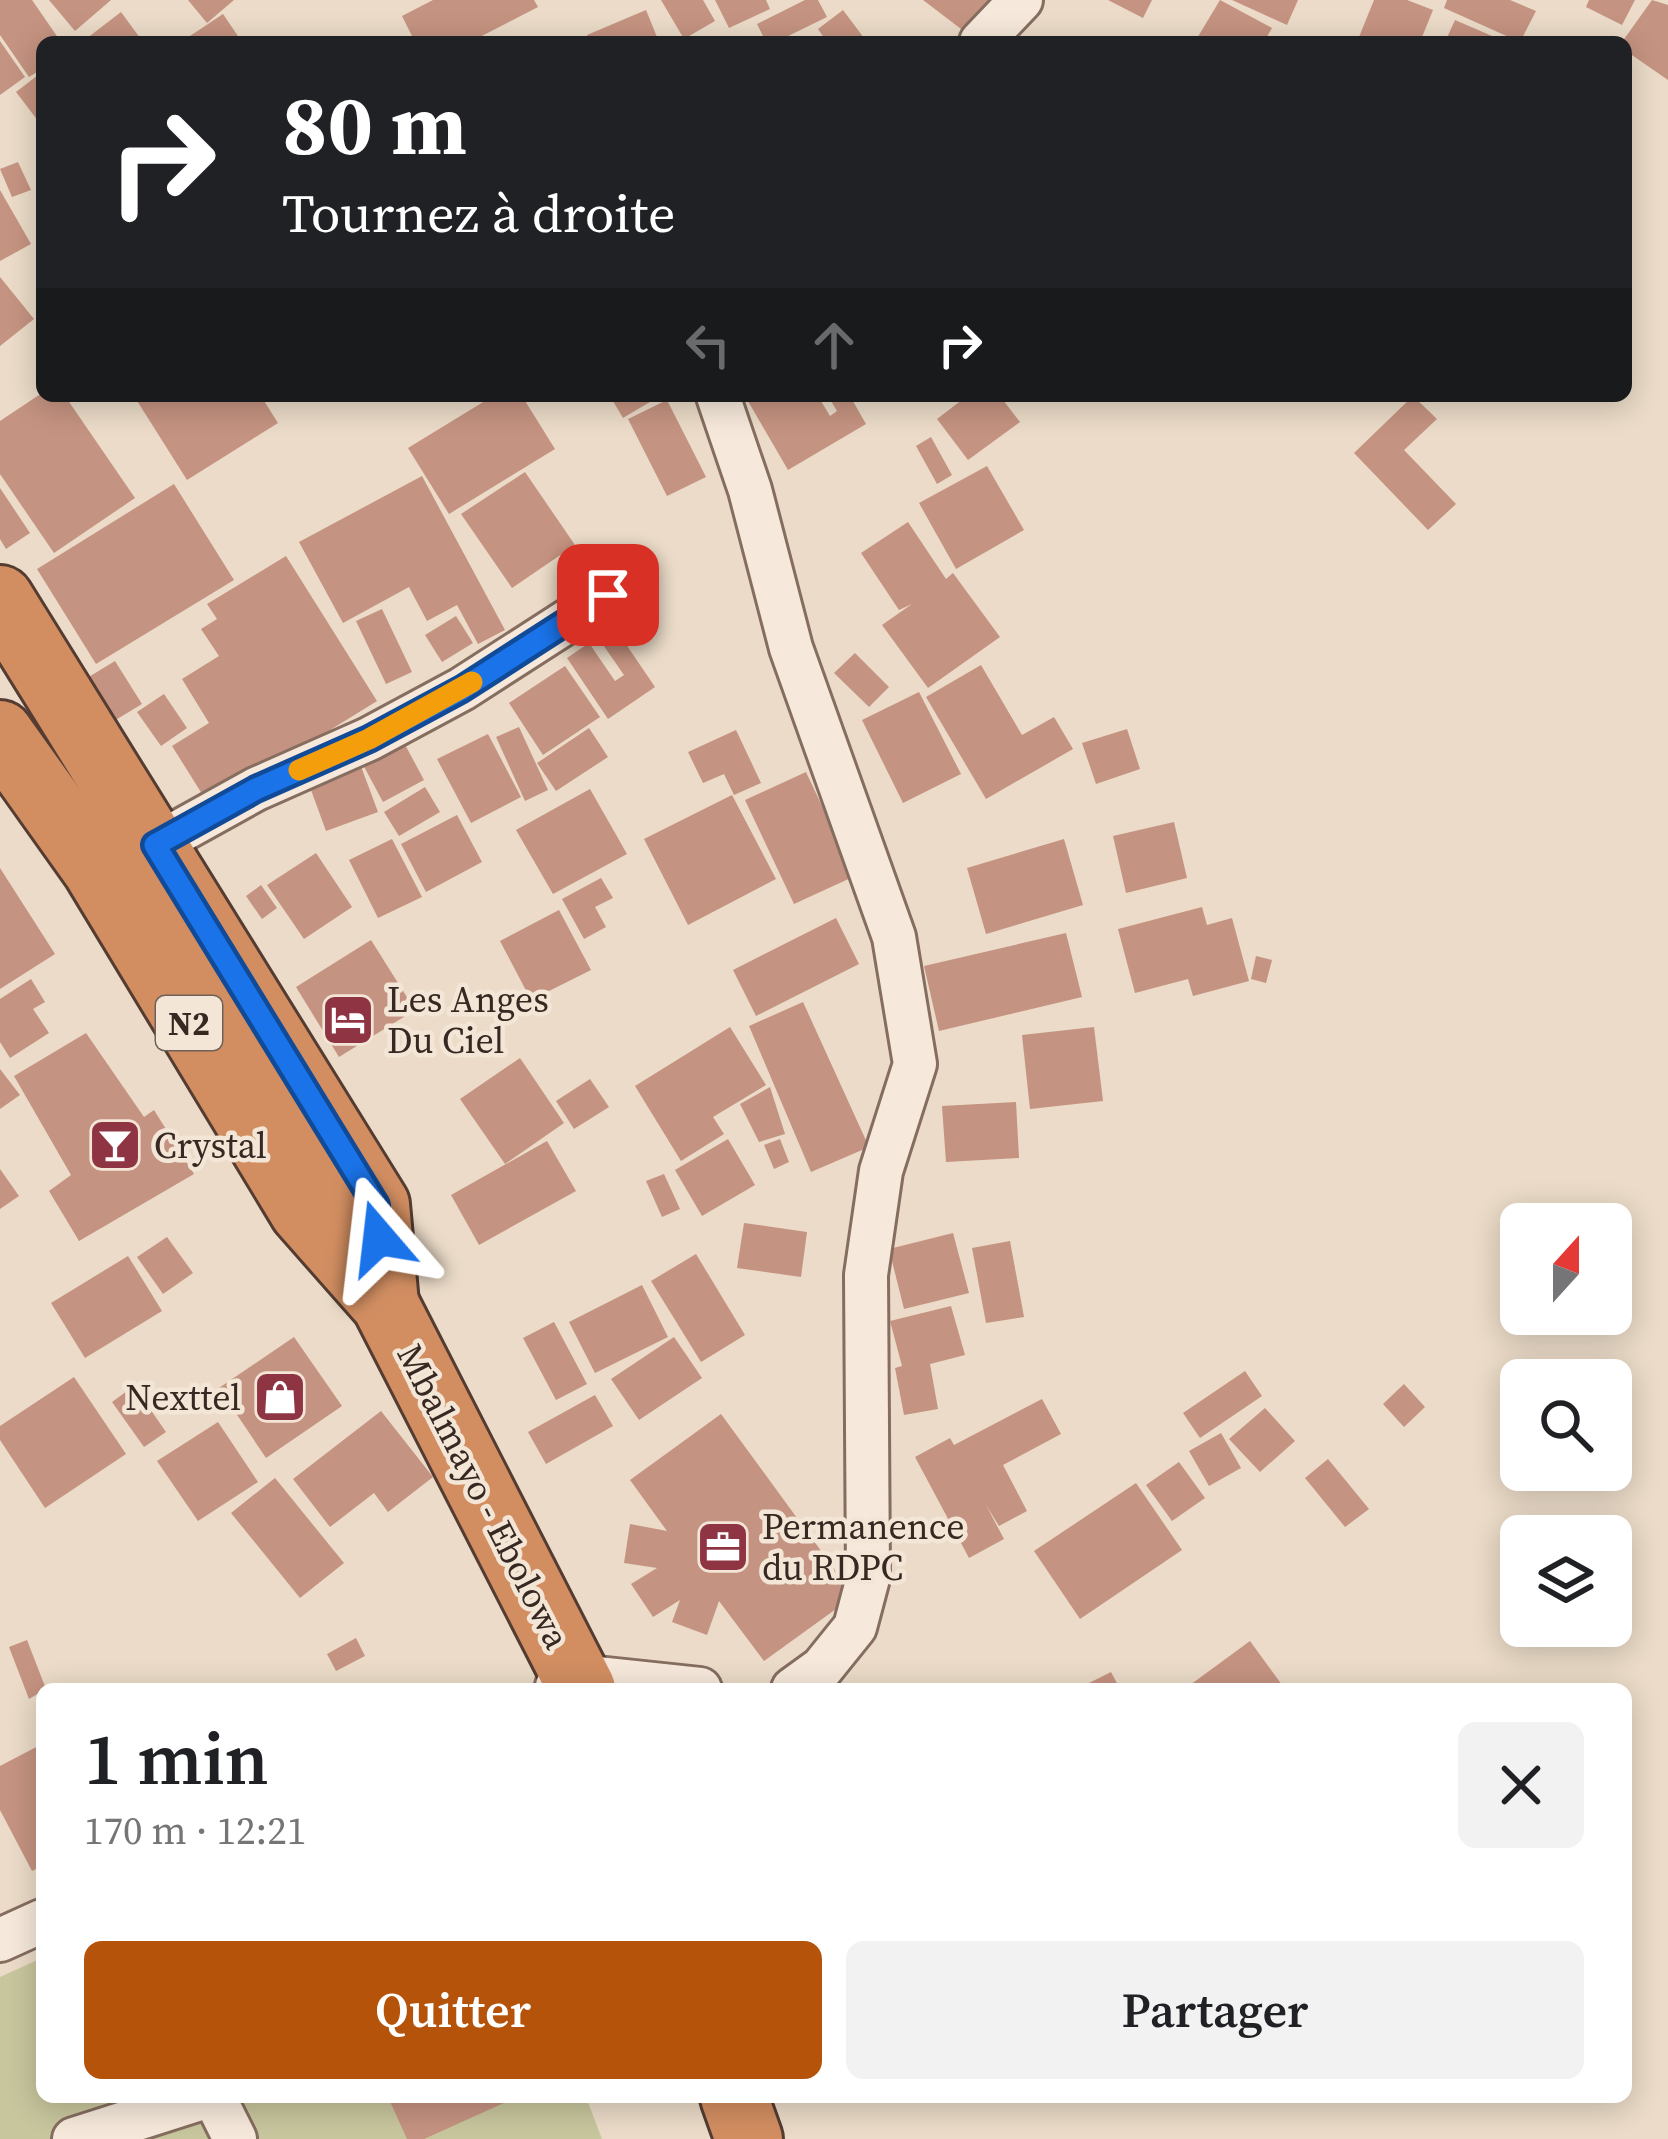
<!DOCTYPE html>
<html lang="fr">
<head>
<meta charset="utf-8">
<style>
  :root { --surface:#fff; --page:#f2f2f2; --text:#202124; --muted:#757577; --accent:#b45309 }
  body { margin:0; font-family:"Source Serif 4",serif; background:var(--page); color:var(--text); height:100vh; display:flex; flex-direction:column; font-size:45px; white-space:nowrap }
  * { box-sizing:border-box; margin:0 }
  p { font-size:39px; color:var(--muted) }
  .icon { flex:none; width:66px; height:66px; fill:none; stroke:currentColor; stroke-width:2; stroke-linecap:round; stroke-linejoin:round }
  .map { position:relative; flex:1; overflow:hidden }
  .panel { position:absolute; left:36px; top:1683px; width:1596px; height:420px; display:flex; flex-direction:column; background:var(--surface); border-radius:18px; box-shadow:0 6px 30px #0003 }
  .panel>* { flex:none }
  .top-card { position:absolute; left:36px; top:36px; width:1596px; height:366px; border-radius:18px; box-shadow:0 6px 30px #0003; background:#202124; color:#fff; overflow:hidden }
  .needle { width:78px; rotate:21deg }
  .controls { position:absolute; left:1500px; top:1203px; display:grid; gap:24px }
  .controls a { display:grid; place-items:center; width:132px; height:132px; border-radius:18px; background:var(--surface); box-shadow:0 6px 30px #0003; font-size:60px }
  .pin { position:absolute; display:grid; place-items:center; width:102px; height:102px; color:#fff; margin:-51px; border-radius:24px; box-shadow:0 6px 18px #0006 }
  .me { position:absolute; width:132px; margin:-66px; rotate:343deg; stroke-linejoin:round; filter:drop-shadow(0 0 9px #0008) }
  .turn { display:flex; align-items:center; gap:42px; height:252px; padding:0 48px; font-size:54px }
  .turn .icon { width:156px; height:156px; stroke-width:2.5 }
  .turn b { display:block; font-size:84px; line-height:102px }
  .lanes { display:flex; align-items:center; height:114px; padding:0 48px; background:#0003; justify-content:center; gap:60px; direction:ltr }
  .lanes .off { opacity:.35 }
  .round { display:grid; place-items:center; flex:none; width:126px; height:126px; border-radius:18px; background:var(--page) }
  .headline { display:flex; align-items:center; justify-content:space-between; height:204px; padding:0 48px }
  h1 { font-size:72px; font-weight:600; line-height:90px }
  .action { display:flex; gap:24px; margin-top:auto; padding:24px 48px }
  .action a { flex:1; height:138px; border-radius:18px; background:var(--accent); color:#fff; font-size:48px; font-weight:600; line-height:138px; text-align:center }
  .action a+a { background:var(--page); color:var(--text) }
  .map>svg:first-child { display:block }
  .green { fill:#c8c69d }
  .building { fill:#c59381 }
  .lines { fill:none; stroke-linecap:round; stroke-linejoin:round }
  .street-casing { stroke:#856d5f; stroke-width:48 }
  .highway-casing { stroke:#543c32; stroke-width:72 }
  .street { stroke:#f6e9db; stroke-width:42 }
  .highway { stroke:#d28e61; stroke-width:66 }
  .route-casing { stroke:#114b97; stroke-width:30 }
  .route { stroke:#1a73e8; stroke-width:21 }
  .slow { stroke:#f59e0b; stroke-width:21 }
  .labels { text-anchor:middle; stroke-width:9; stroke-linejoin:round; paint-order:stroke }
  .shield { fill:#f3e6d7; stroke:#6f6158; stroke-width:3 }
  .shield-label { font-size:33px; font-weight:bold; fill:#372821 }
  .poi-label { font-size:36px; fill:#372821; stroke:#f3e6d7; text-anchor:start }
  .street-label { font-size:36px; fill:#372821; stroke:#f3e6d7 }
</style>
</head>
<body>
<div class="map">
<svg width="1668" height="2139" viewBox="0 0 1668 2139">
  <rect width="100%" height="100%" fill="#ebdbc8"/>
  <polygon class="green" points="42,1958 42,2097 586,2097 602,2139 0,2139 0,1977"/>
  <g class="building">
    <polygon points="0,0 32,0 61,42 42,42 42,69 29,77 0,35"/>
    <polygon points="49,0 111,0 75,31"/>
    <polygon points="188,0 234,0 207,23"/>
    <polygon points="433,0 534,0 538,7 470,42 415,42 402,16"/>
    <polygon points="661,0 703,0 715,21 684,39"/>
    <polygon points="715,0 766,0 770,9 729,28"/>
    <polygon points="805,0 818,0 827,17 776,42 766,42 757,24"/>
    <polygon points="923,0 989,0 965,32"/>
    <polygon points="1108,0 1152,0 1143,18"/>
    <polygon points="1220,0 1272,28 1264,42 1196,40"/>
    <polygon points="1232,0 1298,0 1287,25"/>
    <polygon points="1374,0 1407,0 1433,10 1420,42 1357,42"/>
    <polygon points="1447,0 1510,0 1536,11 1520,42 1444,8"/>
    <polygon points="1589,0 1635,0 1622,25 1586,7"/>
    <polygon points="1652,0 1668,5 1668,80 1626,51 1622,42"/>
    <polygon points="646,10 659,42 590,42 587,35"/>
    <polygon points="843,10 867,42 827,42 818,29"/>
    <polygon points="121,12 143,42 82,42"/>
    <polygon points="223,14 242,42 181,42"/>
    <polygon points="1455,20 1506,42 1445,42"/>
    <polygon points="0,41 25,77 0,95"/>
    <polygon points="42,72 42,126 16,92"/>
    <polygon points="18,162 31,190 12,197 0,169"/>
    <polygon points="0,190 31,244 0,261"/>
    <polygon points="0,277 34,319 0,346"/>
    <polygon points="42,393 65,396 135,498 54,553 0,474 0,421"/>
    <polygon points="134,396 261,396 278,423 187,480"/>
    <polygon points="493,396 522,396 555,449 449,514 408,448"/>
    <polygon points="610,396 660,396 623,418"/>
    <polygon points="745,396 818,396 830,416 837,411 828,396 850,396 866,424 788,470"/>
    <polygon points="967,396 1000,396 1020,422 968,460 937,419"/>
    <polygon points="1413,396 1437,419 1404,450 1456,504 1428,530 1354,453"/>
    <polygon points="667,400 706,477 667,496 628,419"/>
    <polygon points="931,437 952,475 937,484 916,446"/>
    <polygon points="987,466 1024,530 956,569 919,503"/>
    <polygon points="525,472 575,545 512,588 461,514"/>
    <polygon points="422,476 505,630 478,644 457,605 427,621 409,587 343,623 299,542"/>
    <polygon points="174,484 234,580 96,664 37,569"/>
    <polygon points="0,488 30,533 6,549 0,539"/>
    <polygon points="908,522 946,579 953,573 1000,637 928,688 882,625 912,604 899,610 861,553"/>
    <polygon points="286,556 377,701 209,805 172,746 209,723 182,679 219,656 201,629 217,619 207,604"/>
    <polygon points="382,609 412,672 386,684 356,621"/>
    <polygon points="456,616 473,643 442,662 425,635"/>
    <polygon points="615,628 655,687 608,719 567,658 589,643 615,681 624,675 599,639"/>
    <polygon points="855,653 889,687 869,707 834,673"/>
    <polygon points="115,661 142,704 114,721 87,678"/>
    <polygon points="981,665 1022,735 1054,717 1073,749 986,799 926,697"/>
    <polygon points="565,666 600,717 543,755 509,703"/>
    <polygon points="919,692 961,774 903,803 862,720"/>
    <polygon points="164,694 187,728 161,746 137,712"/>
    <polygon points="519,727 548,790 525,801 496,737"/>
    <polygon points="589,728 608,757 556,791 537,763"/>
    <polygon points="1127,729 1140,769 1096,784 1082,743"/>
    <polygon points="736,730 761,783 734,795 724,774 703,783 688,752"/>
    <polygon points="488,734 521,797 471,823 437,759"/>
    <polygon points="402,739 424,780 383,802 361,761"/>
    <polygon points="359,761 378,812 326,831 307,779"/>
    <polygon points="806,772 855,876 794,904 745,800"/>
    <polygon points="425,787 440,812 399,836 384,812"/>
    <polygon points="590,789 627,854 553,894 516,830"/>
    <polygon points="732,795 776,879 688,925 644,839"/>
    <polygon points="457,815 482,862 426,892 401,844"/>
    <polygon points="1174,822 1187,878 1126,893 1113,836"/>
    <polygon points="392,839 422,897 378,918 349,860"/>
    <polygon points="1064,839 1083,905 986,934 967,868"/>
    <polygon points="316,853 352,907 304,939 267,885"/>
    <polygon points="0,868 55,954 0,989"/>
    <polygon points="601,878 613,898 595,907 606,927 584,939 562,899"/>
    <polygon points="261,885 277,908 262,919 246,896"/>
    <polygon points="1202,907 1207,925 1232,918 1249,981 1193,996 1188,979 1135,993 1118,929"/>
    <polygon points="559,910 591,970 531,1000 500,941"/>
    <polygon points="836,918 859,964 756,1016 733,970"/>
    <polygon points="1066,933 1082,997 939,1031 924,966"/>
    <polygon points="371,940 415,1010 339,1057 296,987"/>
    <polygon points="1256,956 1272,960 1266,983 1251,979"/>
    <polygon points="31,979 45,1002 33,1009 49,1033 10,1058 0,1042 0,999"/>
    <polygon points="803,1002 869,1147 811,1172 749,1026"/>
    <polygon points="730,1027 766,1085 713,1117 724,1134 681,1161 635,1086"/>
    <polygon points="1094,1027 1103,1101 1030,1109 1022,1035"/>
    <polygon points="86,1033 144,1117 154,1110 194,1174 79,1241 49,1191 71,1175 14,1076"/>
    <polygon points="520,1058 564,1123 505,1164 460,1099"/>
    <polygon points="0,1069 20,1095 0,1109"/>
    <polygon points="590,1079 609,1107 574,1129 556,1101"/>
    <polygon points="770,1087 785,1134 759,1142 740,1104"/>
    <polygon points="1016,1102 1019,1158 946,1162 942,1106"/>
    <polygon points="728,1139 755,1185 702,1216 675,1170"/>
    <polygon points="780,1139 789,1162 774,1169 764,1145"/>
    <polygon points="547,1141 576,1191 479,1245 451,1195"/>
    <polygon points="0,1169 19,1196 0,1209"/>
    <polygon points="664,1174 680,1209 662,1217 646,1181"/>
    <polygon points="744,1223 807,1232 801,1277 737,1268"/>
    <polygon points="953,1233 969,1293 904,1309 889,1249"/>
    <polygon points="167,1237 193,1273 163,1294 137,1257"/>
    <polygon points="1010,1241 1024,1317 986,1323 972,1248"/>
    <polygon points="696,1254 745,1335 701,1362 651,1281"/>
    <polygon points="128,1256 162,1311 85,1358 51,1303"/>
    <polygon points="642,1285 668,1337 595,1373 569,1322"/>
    <polygon points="951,1306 965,1355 930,1364 938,1409 904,1415 895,1368 902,1366 890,1321"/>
    <polygon points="554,1322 587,1384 556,1400 523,1338"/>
    <polygon points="294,1337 342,1406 266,1458 219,1388"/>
    <polygon points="674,1337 702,1378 639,1420 611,1379"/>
    <polygon points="1245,1371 1262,1396 1200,1438 1183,1413"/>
    <polygon points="74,1377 126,1454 45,1508 0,1440 0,1426"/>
    <polygon points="1404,1384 1425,1407 1404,1427 1383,1404"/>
    <polygon points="134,1386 166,1432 144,1447 112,1402"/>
    <polygon points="595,1395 613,1426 546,1464 528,1432"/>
    <polygon points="1042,1399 1061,1434 1003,1465 1027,1511 999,1526 986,1505 1004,1539 969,1558 915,1457 950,1438 954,1445"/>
    <polygon points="1265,1408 1295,1441 1260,1472 1229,1439"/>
    <polygon points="381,1411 433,1477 388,1512 374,1493 330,1527 293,1479"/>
    <polygon points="721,1414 854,1596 764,1661 719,1601 707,1635 672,1622 680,1600 653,1617 631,1584 657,1568 624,1563 630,1524 667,1531 630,1480"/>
    <polygon points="218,1422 258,1482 198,1521 157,1461"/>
    <polygon points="1221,1433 1241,1468 1209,1486 1189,1451"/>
    <polygon points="1328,1459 1369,1509 1345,1527 1305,1478"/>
    <polygon points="1179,1462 1205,1498 1172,1521 1146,1485"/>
    <polygon points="275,1478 344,1563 300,1598 231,1513"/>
    <polygon points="1136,1483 1182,1550 1080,1619 1034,1551"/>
    <polygon points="356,1638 365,1656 336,1671 327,1654"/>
    <polygon points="27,1640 46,1689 29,1699 9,1647"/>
    <polygon points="1250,1641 1285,1689 1193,1689 1190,1685"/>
    <polygon points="1111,1672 1120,1689 1077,1689"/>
    <polygon points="42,1744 42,1866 32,1871 0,1810 0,1766"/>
    <polygon points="388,2097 517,2097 424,2139 407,2139"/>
  </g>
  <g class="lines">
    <g class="street-casing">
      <g id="street">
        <polyline points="981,42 1021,0"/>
        <polyline points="718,396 750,490 791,648 894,937 915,1064 881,1171 866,1275 868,1578 855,1627 822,1668 793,1689"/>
        <polyline points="155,845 256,789 369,739 462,689 608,595"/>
        <polyline points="557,1686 578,1676 700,1689"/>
        <polyline points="0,1940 42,1921"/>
        <polyline points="214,2097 235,2139"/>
        <polyline points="74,2139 206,2097"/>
      </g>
    </g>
    <g class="highway-casing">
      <g id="highway">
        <polyline points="0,599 376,1205 385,1304"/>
        <polyline points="0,734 96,869 303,1211 385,1304 582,1689"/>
        <polyline points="734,2097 749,2139"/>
      </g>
    </g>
    <use href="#street" class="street"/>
    <use href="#highway" class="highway"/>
  </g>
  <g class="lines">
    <g class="route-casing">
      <polyline id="route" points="379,1238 376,1205 155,845 256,789 369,739 462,689 608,595"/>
    </g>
    <use href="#route" class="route"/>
    <polyline class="slow" points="299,770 369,739 472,682"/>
  </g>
  <defs>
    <g id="hotel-square" transform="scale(2.7)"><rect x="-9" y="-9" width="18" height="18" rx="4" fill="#8f3443" stroke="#f3e6d7"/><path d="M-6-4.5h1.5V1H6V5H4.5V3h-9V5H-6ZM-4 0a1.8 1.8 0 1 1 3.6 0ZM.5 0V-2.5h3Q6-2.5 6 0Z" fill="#fff"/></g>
    <g id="bar-square" transform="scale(2.7)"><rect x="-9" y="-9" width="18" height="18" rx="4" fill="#8f3443" stroke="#f3e6d7"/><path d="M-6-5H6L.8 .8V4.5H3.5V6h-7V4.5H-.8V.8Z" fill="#fff"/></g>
    <g id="shop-square" transform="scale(2.7)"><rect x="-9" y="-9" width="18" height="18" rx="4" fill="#8f3443" stroke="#f3e6d7"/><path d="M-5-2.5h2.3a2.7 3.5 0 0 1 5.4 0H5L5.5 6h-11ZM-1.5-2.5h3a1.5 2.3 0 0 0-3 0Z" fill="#fff"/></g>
    <g id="office-square" transform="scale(2.7)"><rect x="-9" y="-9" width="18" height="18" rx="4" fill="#8f3443" stroke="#f3e6d7"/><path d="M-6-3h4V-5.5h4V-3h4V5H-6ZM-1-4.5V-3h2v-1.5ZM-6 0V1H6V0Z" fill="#fff"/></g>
  </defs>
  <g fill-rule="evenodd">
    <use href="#hotel-square" x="348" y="1020"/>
    <use href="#bar-square" x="115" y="1145"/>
    <use href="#shop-square" x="280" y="1397"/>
    <use href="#office-square" x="723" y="1547"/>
  </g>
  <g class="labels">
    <rect class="shield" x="156" y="996" width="66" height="54" rx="9"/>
    <g class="shield-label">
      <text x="189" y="1035">N2</text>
    </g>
    <g class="poi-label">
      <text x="387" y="1012">Les Anges<tspan x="387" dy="41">Du Ciel</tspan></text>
      <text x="154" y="1158">Crystal</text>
      <text x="241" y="1410" text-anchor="end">Nexttel</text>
      <text x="762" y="1539">Permanence<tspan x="762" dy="41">du RDPC</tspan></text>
    </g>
    <g class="street-label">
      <text transform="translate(484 1496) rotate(63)" y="13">Mbalmayo - Ebolowa</text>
    </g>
  </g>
</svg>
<div class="controls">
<a><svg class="needle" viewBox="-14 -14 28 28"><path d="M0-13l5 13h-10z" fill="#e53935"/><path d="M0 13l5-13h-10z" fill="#757577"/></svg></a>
<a><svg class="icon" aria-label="search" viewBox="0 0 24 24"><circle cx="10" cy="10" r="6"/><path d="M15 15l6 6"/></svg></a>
<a><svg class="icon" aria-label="layers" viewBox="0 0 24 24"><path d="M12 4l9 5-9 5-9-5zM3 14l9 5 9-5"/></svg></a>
</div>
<div class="pin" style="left:608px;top:595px;background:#d93025"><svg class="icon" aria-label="arrive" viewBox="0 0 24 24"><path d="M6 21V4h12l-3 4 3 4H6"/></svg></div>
<svg class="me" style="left:379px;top:1238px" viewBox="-20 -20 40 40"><path d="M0-17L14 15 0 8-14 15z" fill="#1a73e8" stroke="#fff" stroke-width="4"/></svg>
<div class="top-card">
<div class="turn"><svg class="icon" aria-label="right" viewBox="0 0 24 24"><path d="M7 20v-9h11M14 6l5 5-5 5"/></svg><div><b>80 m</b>Tournez à droite</div></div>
<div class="lanes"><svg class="icon off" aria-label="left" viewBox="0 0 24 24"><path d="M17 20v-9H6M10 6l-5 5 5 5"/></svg><svg class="icon off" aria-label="ahead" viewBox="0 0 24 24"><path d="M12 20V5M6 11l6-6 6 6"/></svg><svg class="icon" aria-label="right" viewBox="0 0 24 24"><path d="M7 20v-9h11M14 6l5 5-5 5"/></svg></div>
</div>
<section class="panel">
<div class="headline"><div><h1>1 min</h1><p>170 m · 12:21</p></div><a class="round"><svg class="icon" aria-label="close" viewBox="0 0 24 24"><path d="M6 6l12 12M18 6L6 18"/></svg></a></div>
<div class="action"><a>Quitter</a><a>Partager</a></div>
</section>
</div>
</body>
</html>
